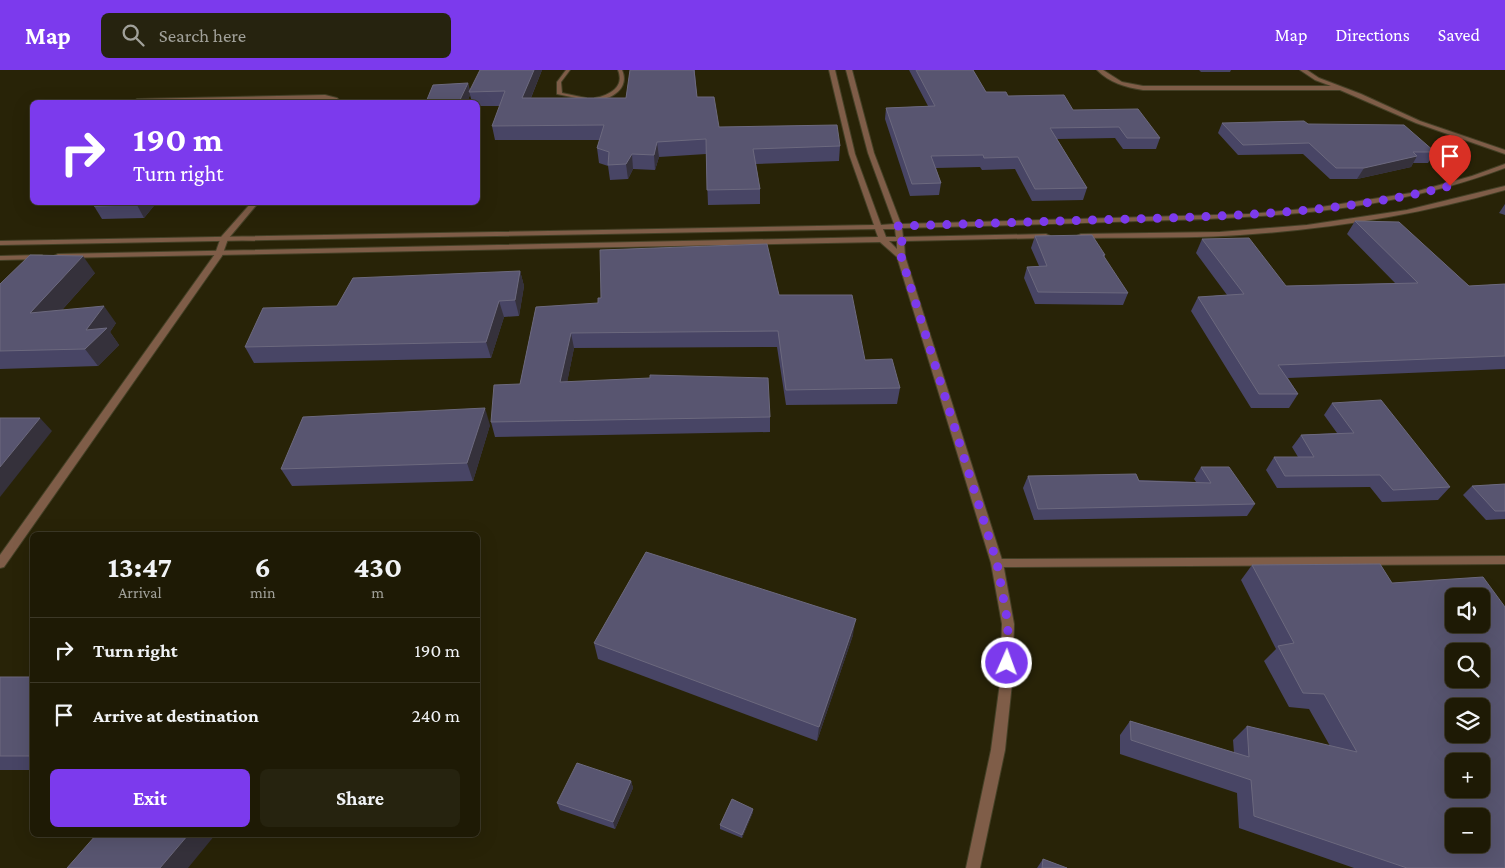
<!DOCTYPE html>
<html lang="en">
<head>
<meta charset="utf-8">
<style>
  :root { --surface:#1e1a05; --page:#26230f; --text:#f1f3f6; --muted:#a1a19a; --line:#3c3827; --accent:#7c3aed }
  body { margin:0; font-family:"Crimson Pro",serif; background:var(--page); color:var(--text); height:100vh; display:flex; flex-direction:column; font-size:19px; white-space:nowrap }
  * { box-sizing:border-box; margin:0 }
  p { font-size:16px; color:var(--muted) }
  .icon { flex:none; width:28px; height:28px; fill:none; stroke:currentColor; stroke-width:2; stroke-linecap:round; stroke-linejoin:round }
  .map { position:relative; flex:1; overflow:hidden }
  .sheet { position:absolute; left:30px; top:462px; width:450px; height:305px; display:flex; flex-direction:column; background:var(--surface); border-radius:8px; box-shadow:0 5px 20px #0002,0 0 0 1px var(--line) }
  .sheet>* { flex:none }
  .guide { position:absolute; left:30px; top:30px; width:450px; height:105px; border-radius:8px; box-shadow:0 5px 20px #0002,0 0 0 1px var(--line); background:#7c3aed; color:#fff; overflow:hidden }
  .controls { position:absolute; left:1445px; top:518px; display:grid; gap:10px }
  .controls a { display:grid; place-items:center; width:45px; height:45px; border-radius:8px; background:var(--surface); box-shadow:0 5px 20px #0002,0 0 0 1px var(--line); font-size:25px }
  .pin { position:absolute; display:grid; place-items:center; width:42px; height:42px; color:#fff; margin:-51px -21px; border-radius:50% 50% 50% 0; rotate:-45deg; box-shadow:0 0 5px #0007 }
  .pin .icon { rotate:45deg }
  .me { position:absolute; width:55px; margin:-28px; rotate:2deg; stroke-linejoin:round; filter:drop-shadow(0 0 4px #0008) }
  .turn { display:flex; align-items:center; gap:18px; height:105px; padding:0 20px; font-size:22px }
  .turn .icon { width:65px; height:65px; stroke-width:2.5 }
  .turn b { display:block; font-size:35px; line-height:42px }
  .eta { display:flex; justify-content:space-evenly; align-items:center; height:85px; text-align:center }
  .eta b { font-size:30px; font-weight:700; line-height:35px }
  .action { display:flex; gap:10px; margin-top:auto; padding:10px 20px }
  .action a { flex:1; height:58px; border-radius:8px; background:var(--accent); color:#fff; font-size:20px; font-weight:700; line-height:58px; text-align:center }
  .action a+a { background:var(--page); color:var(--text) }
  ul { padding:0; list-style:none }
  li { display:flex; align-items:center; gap:15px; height:65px; padding:0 20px; border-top:1px solid var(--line) }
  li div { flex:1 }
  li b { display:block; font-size:19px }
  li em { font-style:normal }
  header { display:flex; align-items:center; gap:30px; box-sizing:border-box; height:70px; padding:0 25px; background:var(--accent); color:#fff }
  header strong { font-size:24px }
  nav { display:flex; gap:28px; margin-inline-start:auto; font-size:18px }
  .search { width:350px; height:45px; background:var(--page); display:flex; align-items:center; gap:12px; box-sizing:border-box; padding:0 18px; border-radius:8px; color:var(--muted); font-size:19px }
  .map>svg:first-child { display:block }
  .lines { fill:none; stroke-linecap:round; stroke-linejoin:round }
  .service-casing { stroke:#444026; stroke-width:2 }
  .minor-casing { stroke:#444026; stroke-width:2 }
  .tertiary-casing { stroke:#444026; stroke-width:2 }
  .service { fill:#7f5d48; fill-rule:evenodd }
  .minor { fill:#7f5d48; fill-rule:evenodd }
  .tertiary { fill:#7f5d48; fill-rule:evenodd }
  .wall { fill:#484565 }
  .shaded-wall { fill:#35313b }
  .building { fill:#585570; stroke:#6c697e; fill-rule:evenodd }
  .route { stroke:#7c3aed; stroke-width:9; stroke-dasharray:0 16.2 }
</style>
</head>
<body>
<header>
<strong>Map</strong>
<div class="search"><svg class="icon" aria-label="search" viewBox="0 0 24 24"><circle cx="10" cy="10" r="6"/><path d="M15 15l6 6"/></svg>Search here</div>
<nav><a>Map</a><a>Directions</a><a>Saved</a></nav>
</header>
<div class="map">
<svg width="1505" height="798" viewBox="0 0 1505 798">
  <rect width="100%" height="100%" fill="#282307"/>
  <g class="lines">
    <g class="service-casing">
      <g id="service">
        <polygon points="566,0 570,0 561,12 562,23 586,28 586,30 557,24 557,12"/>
        <path d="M618 0H622C630 18 612 30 595 30V28C610 25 625 17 618 0Z"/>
      </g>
    </g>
    <g class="minor-casing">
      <g id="minor">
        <path d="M1097 0H1103L1122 12 1143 16H1331L1315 10 1300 0H1307L1319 8 1361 24 1420 51 1505 80V84L1416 53 1340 20H1143C1125 17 1110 13 1097 0Z"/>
        <polygon points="325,25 337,28 341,32 335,32 333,30 325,29 149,32 136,32 134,31 137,29"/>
        <polygon points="252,132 259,132 228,169 222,186 4,497 0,498 0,485 215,184 221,167"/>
        <polygon points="1505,486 1505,494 997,497 993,496 991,493 993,490 997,489"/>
      </g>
    </g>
    <g class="tertiary-casing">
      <g id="tertiary">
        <path d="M829 0H835L855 84 881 155 894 154 868 83 846 0H852L874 83 901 154 1249 144 1315 138 1411 123 1472 106 1505 94V98C1386 143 1266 148 1140 151 1061 154 981 156 902 158L903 167 1046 164 1050 166 1046 168 904 171 905 186 1003 493 1014 554 1012 613 1005 680 980 798H966L991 680 1000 613 1002 554 991 493 897 187 880 172 58 188 54 186 58 184 878 167 875 159 0 175V171L874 155 849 84ZM883 159H895L896 167H886ZM889 171H897V179Z"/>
        <path d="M1505 116V120C1418 145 1330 159 1240 165 1187 169 1134 167 1081 168L1077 166 1081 164 1220 162 1307 155 1407 140Z"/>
        <polygon points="39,185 42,185 42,189 0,190 0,186"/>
      </g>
    </g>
    <use href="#service" class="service"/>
    <use href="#minor" class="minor"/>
    <use href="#tertiary" class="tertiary"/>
  </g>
  <g class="wall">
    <polygon points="542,0 531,28 626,28 630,0 695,0 695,4 697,27 719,57 840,76 839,91 756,94 760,119 760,134 708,135 706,84 659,87 655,100 633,99 628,109 610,110 608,96 599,93 597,78 600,70 495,70 492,56 500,36 478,36 478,32 472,32 470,25 467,32 468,13 470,21"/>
    <polygon points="909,0 973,0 986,22 1008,26 1073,40 1160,68 1156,79 1123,79 1115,68 1057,69 1087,118 1083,130 1032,131 1015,99 982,100 980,97 936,98 941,113 939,125 910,126 885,49 886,38 928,36"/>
    <polygon points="1199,0 1231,0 1230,2 1201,2"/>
    <polygon points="1222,53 1308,54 1435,82 1428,93 1413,93 1411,97 1357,109 1330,109 1303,84 1238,85 1218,63"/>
    <polygon points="157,132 144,148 102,149 94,136"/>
    <polygon points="1505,134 1505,145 1499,143"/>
    <polygon points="1355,151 1469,216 1505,214 1505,299 1288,308 1298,324 1289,338 1251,338 1191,241 1198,227 1227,225 1196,183 1202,169 1286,216 1395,213 1347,164"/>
    <polygon points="1035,166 1105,185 1104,188 1128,223 1123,235 1035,234 1024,208 1027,197 1039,196 1031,178"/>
    <polygon points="520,201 524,216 519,246 504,247 491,288 254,293 245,277 337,236"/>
    <polygon points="95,203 62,240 116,253 110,262 119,275 98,296 0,299 0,214"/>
    <polygon points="779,225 865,290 900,318 897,334 786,335 777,277 574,278 567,312 770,347 770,362 495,367 491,352 520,314 536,237"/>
    <polygon points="1332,333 1450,417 1438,430 1382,432 1370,417 1277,418 1266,400 1274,387 1298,387 1292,377 1301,365 1337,363 1324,345"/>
    <polygon points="490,355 473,411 292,416 281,399"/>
    <polygon points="1201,397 1255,434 1247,446 1034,450 1023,418 1028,406 1196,412 1194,409"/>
    <polygon points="1505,414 1505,449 1486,450 1463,425 1472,416"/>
    <polygon points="1252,495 1505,798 1354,798 1239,758 1237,723 1120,684 1120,665 1130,651 1234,683 1233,670 1247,656 1330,676 1309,639 1289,637 1264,591 1276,579 1241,510"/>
    <polygon points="853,565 817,671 598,589 594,573"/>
    <rect x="0" y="607" width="32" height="93"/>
    <polygon points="631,711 633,718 615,759 560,740 557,733"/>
    <polygon points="753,742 742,768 720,759 720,755"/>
    <polygon points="1043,789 1067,798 1037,798"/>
  </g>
  <g class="shaded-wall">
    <polygon points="534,0 542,0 525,42 522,28"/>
    <polygon points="468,13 470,25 467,32 459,32"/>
    <polygon points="657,72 659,87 655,100 654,85"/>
    <polygon points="632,84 633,99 628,109 626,94"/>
    <polygon points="1417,86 1411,97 1357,109 1364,98"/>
    <polygon points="138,132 157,132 144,148 137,135"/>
    <polygon points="83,186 95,203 44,260 30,243"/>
    <polygon points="520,201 524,216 519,246 515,230"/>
    <polygon points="499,231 504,247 491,288 486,272"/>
    <polygon points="104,236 116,253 110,262 119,275 98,296 85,279 86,260"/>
    <polygon points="571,263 574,278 564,328 560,312"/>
    <polygon points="485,338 490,355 473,411 467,393"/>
    <polygon points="40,348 52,361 0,427 0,397"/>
    <polygon points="856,549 853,565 817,671 819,657"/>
    <polygon points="631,711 633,718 615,759 613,752"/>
    <polygon points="753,739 753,742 742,768 742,765"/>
    <polygon points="188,765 215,765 188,798 160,798"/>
  </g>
  <g class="building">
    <polygon points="480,0 534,0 522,28 626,28 630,0 694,0 697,27 714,27 719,57 837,55 840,76 753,79 760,119 707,120 706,69 657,72 654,85 632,84 626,94 608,95 609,82 597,78 604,55 492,56 505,21 469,22"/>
    <polygon points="916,0 973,0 986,22 1006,22 1008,26 1064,25 1073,40 1138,39 1160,68 1127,68 1119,57 1050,58 1087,118 1035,119 1018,87 984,88 983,85 931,86 941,113 912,114 886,38 935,36"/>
    <polygon points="468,13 459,32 426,32 433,15"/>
    <polygon points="1304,51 1308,54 1404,55 1435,82 1413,82 1417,86 1364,98 1336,98 1309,73 1243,75 1222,53"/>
    <polygon points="97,132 138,132 137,135 94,136"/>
    <polygon points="1355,151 1399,152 1469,216 1505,214 1505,286 1278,295 1298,324 1259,324 1198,227 1244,224 1202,169 1249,168 1286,216 1418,213"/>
    <polygon points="1092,165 1105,185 1103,185 1128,223 1038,222 1027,197 1047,196 1035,166"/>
    <polygon points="767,174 779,225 852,225 865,290 892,289 900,318 786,320 778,261 571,263 560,312 650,308 650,305 768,308 770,347 491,352 494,315 520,314 536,237 598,233 598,228 601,228 600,180"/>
    <polygon points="30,185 83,186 30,243 104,236 86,260 107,258 85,279 0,281 0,214"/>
    <polygon points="520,201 515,230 499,231 486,272 245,277 263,238 337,236 353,208"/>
    <polygon points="1381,330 1450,417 1393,420 1380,405 1285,406 1274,387 1314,387 1301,365 1354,363 1332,333"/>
    <polygon points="485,338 467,393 281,399 303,347"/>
    <polygon points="0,348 40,348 0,397"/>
    <polygon points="1201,397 1229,397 1255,434 1038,439 1028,406 1136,404 1139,411 1211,413"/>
    <polygon points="1505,414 1505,441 1495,441 1472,416"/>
    <polygon points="646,482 856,549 819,657 594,573"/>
    <path d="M1380 494 1392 513 1483 507 1505 537V798H1407L1254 746 1251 710 1131 670 1130 651 1249 687 1247 656 1357 682 1324 624 1303 623 1278 576 1294 573 1252 495ZM1454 526H1481V554H1454ZM1454 581H1481V609H1454ZM1454 636H1481V664H1454ZM1454 691H1481V719H1454ZM1454 746H1481V774H1454Z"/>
    <rect x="0" y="607" width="32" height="79"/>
    <polygon points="577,693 631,711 613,752 557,733"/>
    <polygon points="732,729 753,739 742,765 720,755"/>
    <polygon points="96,765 188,765 160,798 67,798"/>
    <polygon points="1043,789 1067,798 1042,798"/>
  </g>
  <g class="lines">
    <path class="route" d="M1007 593 1008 554 997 493 901 186 902 169 898 156C975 154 1052 151 1130 149 1237 146 1345 143 1450 116"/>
  </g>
</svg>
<div class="controls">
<a><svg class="icon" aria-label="sound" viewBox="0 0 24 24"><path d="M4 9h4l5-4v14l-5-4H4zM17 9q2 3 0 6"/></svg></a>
<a><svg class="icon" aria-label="search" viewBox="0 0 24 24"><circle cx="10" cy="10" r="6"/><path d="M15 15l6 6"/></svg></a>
<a><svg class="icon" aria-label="layers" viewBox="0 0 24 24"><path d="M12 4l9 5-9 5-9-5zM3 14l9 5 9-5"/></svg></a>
<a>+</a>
<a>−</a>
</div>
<div class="pin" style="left:1450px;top:116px;background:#d93025"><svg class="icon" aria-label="arrive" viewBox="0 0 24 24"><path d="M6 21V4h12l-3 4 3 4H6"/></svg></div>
<svg class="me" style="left:1007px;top:593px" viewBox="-20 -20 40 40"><circle r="17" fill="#7c3aed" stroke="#fff" stroke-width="3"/><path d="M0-11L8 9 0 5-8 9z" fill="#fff"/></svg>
<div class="guide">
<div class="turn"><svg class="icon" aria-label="right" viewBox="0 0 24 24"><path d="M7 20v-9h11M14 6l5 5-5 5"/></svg><div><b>190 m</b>Turn right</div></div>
</div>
<section class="sheet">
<div class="eta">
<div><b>13:47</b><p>Arrival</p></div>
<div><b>6</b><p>min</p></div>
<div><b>430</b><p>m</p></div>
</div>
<ul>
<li><svg class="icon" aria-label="right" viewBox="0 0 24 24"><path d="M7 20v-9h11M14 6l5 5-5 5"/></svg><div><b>Turn right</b></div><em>190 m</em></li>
<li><svg class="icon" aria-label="arrive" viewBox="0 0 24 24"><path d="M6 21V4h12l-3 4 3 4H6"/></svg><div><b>Arrive at destination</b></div><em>240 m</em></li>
</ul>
<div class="action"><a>Exit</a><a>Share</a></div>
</section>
</div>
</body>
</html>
